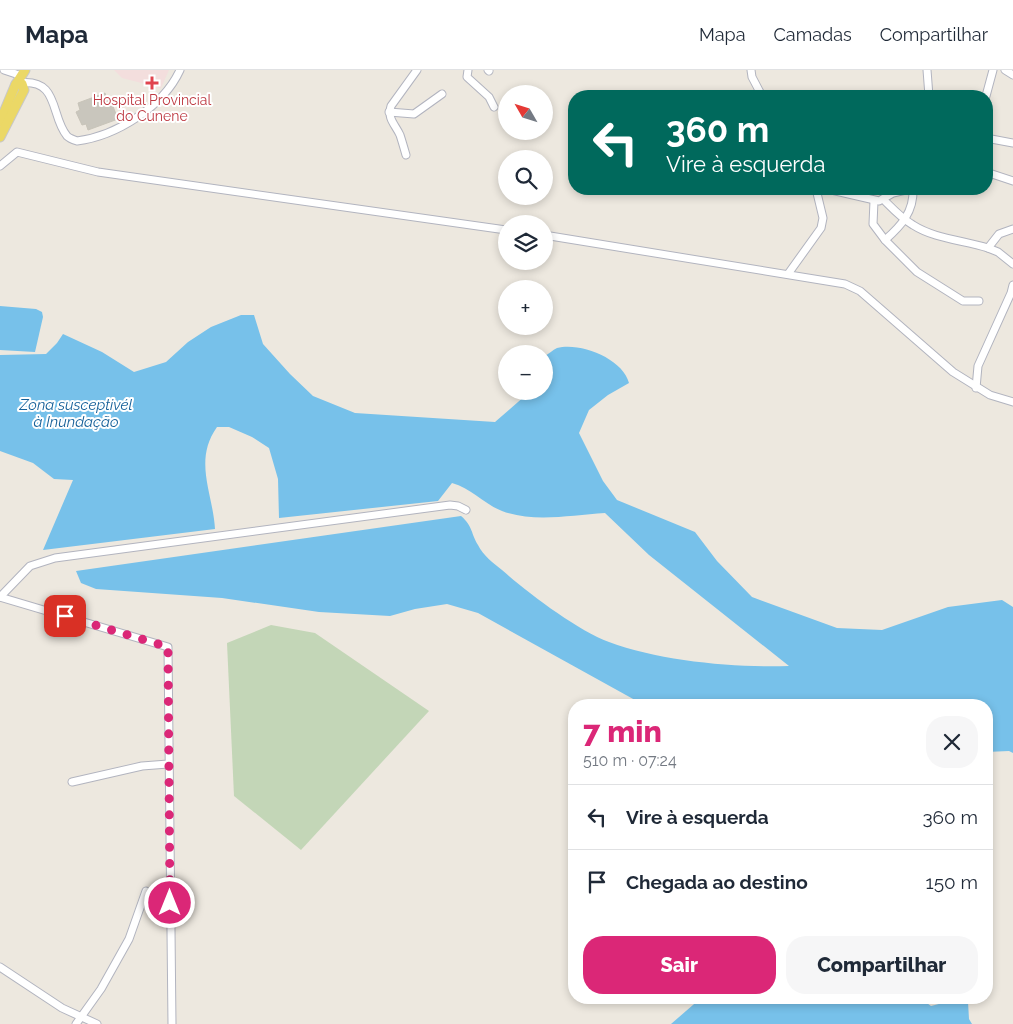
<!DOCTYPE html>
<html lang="pt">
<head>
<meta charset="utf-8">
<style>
  :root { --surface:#fff; --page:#f6f6f7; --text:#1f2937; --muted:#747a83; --line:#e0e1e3; --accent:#db2777 }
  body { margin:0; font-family:Raleway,sans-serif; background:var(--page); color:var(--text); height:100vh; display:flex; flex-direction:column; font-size:19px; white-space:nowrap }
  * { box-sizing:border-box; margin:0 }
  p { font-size:16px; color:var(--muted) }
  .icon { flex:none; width:28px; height:28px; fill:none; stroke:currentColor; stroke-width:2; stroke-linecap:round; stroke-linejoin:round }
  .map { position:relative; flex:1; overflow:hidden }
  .details { position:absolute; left:568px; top:629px; width:425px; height:305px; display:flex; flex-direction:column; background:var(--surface); border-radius:20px; box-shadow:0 2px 8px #0003 }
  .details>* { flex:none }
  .banner { position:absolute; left:568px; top:20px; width:425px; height:105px; border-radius:20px; box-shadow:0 2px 8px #0003; background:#00695c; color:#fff; overflow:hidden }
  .needle { width:32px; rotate:309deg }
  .fabs { position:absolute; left:498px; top:15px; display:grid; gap:10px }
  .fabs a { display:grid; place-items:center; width:55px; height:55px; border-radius:50%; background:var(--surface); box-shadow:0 2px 8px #0003; font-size:25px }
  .pin { position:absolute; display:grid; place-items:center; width:42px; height:42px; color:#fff; margin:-21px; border-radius:10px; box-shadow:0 2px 8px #0006 }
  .me { position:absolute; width:55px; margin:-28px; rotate:0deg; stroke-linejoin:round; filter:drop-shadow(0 0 4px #0008) }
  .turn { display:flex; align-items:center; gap:18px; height:105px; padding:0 15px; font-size:22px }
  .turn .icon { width:65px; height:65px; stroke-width:2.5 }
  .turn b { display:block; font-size:35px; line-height:42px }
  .round { display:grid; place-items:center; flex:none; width:52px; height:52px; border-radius:20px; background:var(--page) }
  .headline { display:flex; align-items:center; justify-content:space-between; height:85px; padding:0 15px }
  h1 { font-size:30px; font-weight:800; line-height:38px; color:var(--accent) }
  .primary-button { display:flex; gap:10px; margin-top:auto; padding:10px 15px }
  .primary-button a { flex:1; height:58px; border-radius:20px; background:var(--accent); color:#fff; font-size:20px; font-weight:800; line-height:58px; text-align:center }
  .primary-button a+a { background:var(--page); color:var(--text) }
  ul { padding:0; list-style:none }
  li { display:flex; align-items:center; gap:15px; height:65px; padding:0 15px; border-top:1px solid var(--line) }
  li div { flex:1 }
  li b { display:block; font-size:19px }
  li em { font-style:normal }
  header { display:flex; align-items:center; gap:30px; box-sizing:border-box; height:70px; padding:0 25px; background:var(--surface); border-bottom:1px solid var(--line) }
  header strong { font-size:24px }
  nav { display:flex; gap:28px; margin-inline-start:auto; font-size:18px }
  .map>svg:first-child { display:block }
  .medical { fill:#f3dedd }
  .cemetery { fill:#c3d6b7 }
  .water { fill:#77c1ea }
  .building { fill:#c9c6bd; stroke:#c8c4b9 }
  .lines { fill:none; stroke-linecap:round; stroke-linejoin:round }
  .minor-casing { stroke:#b2b4bf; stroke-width:9 }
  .major-casing { stroke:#c8c8c8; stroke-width:11 }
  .minor { stroke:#fff; stroke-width:7 }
  .major { stroke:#ebd866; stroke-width:9 }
  .route { stroke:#db2777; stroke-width:9; stroke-dasharray:0 16.2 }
  .health-dot { fill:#e0444e; stroke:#fff; stroke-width:2 }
  .labels { text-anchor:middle; stroke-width:4; stroke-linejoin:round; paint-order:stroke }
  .health-label { font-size:14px; fill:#be3a42; stroke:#fff }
  .water-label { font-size:15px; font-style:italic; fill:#145f98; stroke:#fff }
</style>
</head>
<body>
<header>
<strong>Mapa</strong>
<nav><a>Mapa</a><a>Camadas</a><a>Compartilhar</a></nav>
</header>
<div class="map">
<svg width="1013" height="954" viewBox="0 0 1013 954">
  <rect width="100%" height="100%" fill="#ede8df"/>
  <polygon class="medical" points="114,0 169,0 161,18 122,8"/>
  <polygon class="cemetery" points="271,555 315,563 429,641 301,780 234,726 227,573"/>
  <g class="water">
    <polygon points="0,236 36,239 42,242 43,247 35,282 0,280"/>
    <path d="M241 245H254L263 274 290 304 313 326 355 343 495 352 526 325 527 321H544V287C548 284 553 280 557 278 581 272 623 289 629 313L608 325 589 340 579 363 603 411 617 430 695 462 717 491 752 527 837 558 882 560 948 537 1002 530 1013 537V683L1009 681 986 682V635H644L478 543 447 534 415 539 390 546 319 542 222 528 96 519 81 513 76 501 461 446C473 456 471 464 478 475 483 485 493 493 502 500 528 523 577 560 609 572 660 591 735 598 789 596L649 485 605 443C571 445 534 453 502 441 484 434 471 418 452 413L438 431 279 448 278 409 269 378 252 367 229 357H217C193 391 213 423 215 459L43 480 73 410 54 409 33 393 0 381V285L46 284 57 273 63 264 102 282 134 302 166 292 188 272 211 257Z"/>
    <polygon points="701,928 920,928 931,936 962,928 968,932 969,949 972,954 671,954"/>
  </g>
  <polygon class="building" points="105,23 107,30 110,29 118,49 88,60 86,54 82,55 76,42 80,40 78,33"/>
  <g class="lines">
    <g class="minor-casing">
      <g id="minor">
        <polyline points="4,0 19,5 23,4"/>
        <polyline points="468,0 467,7 489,27 494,37"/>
        <polyline points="488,0 489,1"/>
        <polyline points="751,0 752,7 762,26"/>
        <polyline points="927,0 929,26"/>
        <polyline points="1005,0 1013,5"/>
        <path d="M19 13C60 8 50 46 67 66 69 68 74 70 77 71 116 66 163 37 180 0"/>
        <polyline points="986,26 993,0"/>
        <polyline points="389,42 414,44 442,24"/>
        <polyline points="986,44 986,50"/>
        <polyline points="986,68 1013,73"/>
        <path d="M406 85C404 78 402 71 400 65 395 54 387 49 391 36L417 0"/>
        <polyline points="0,96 17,82 98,102 506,160"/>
        <polyline points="986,102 1013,111"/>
        <polyline points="827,119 879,131 893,123 910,119"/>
        <path d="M883 129C893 139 901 148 913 155 935 169 963 170 988 178L999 164 1013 159"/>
        <polyline points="874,131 873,154 885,170 917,202 963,231 979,231"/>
        <polyline points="544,165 845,214 860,221 953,302 990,325 1013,332"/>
        <path d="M885 170C901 156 914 142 913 119"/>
        <polyline points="988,178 998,182 1013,194"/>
        <polyline points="788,204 821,158 823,148 816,119"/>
        <polyline points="976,318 978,296 1011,223 1013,215"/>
        <polyline points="0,527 168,577 172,954"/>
        <polyline points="0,527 30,496 55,488 450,435 458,436 466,440"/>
        <polyline points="72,712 142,696 168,694"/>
        <polyline points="0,897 62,938 97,954"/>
        <polyline points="76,954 101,919 129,869 146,821"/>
      </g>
    </g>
    <g class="major-casing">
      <g id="major">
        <polyline points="0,52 15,16 25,0"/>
        <polyline points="0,67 24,20 22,14 16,14"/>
      </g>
    </g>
    <use href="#minor" class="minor"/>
    <use href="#major" class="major"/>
  </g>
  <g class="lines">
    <polyline class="route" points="65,546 168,577 170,833"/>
  </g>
  <path class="health-dot" d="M149.5 5.5h5v5h5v5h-5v5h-5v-5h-5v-5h5z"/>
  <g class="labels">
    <g class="health-label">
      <text x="152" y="35">Hospital Provincial<tspan x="152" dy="16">do Cunene</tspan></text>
    </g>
    <g class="water-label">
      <text x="76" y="340">Zona susceptivél<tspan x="76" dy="17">à Inundação</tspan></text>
    </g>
  </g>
</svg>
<div class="fabs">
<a><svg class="needle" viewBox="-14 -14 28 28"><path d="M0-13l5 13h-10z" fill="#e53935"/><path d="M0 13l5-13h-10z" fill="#747a83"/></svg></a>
<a><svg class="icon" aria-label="search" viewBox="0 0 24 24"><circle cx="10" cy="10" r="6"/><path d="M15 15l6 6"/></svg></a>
<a><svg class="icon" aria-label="layers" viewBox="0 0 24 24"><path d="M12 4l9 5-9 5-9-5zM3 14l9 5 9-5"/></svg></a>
<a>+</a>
<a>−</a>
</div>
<div class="pin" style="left:65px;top:546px;background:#d93025"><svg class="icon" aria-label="arrive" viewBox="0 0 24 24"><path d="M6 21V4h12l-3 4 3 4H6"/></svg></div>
<svg class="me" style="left:170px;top:833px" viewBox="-20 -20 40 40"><circle r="17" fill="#db2777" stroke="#fff" stroke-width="3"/><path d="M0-11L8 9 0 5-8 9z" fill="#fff"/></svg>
<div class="banner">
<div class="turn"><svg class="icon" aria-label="left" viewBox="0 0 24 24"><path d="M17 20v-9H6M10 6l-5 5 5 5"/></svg><div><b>360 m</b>Vire à esquerda</div></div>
</div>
<section class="details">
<div class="headline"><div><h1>7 min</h1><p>510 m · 07:24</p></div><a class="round"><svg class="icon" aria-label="close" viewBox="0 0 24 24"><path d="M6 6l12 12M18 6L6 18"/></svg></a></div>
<ul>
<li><svg class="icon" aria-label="left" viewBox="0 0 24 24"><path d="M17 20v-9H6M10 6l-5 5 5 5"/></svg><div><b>Vire à esquerda</b></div><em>360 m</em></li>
<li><svg class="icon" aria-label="arrive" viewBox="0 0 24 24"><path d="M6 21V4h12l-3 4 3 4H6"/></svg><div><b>Chegada ao destino</b></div><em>150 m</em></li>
</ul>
<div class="primary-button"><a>Sair</a><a>Compartilhar</a></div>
</section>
</div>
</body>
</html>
